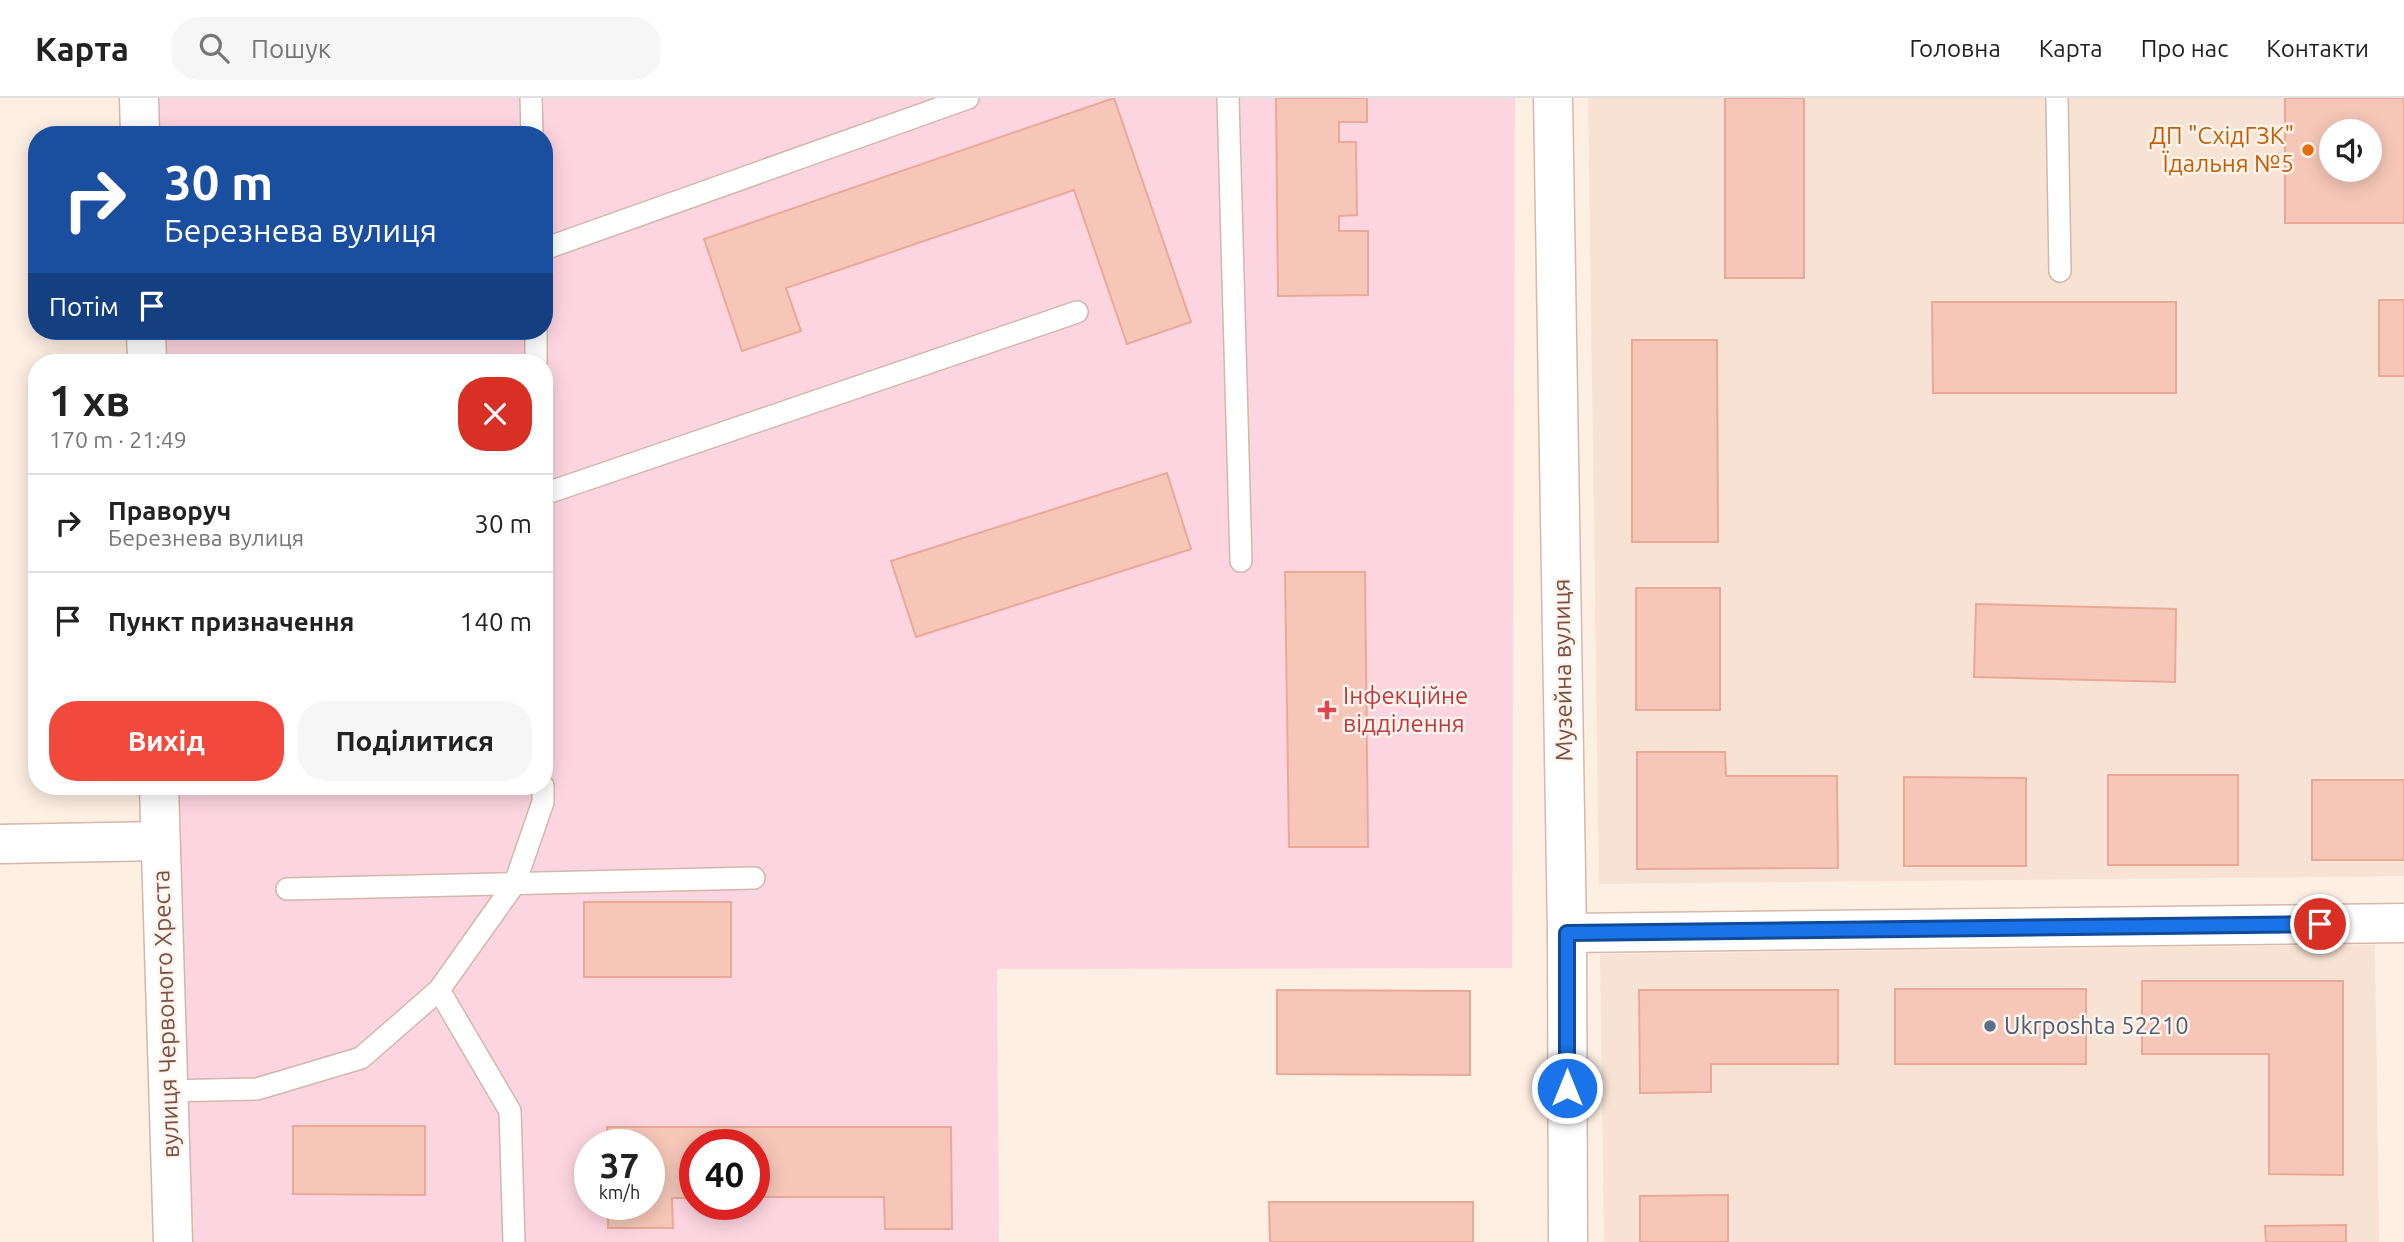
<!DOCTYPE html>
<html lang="uk">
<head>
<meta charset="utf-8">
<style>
  :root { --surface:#fff; --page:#f6f6f6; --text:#222; --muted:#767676; --line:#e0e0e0; --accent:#f2493d }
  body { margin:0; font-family:Ubuntu,sans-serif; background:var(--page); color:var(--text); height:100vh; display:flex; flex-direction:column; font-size:26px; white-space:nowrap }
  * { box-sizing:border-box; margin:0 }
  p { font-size:23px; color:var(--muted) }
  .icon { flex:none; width:38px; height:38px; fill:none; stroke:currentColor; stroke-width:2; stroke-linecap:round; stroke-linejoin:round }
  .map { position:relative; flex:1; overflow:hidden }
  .panel { position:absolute; left:28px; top:256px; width:525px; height:441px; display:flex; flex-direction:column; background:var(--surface); border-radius:28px; box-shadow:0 4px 18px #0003 }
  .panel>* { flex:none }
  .banner { position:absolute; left:28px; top:28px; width:525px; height:214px; border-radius:28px; box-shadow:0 4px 18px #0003; background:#1a4fa0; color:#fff; overflow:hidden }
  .tools { position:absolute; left:2319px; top:21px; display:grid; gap:14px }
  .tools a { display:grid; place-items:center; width:63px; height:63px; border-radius:50%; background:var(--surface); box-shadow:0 4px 18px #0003; font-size:35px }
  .speed { position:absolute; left:574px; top:1031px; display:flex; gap:14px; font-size:35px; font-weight:700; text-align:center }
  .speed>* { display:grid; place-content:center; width:91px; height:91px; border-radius:50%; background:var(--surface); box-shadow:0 4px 18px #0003; line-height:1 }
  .speed small { font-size:18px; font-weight:400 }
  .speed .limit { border:10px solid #d22; background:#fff; color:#111 }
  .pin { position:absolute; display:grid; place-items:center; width:60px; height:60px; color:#fff; margin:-30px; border:4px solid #fff; border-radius:50%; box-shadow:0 2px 7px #0007 }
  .me { position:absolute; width:77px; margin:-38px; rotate:0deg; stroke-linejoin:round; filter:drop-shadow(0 0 5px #0008) }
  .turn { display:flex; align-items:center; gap:24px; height:147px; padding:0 21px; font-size:32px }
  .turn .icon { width:91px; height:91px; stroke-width:2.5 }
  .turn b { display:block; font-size:49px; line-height:60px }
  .then { display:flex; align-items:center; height:66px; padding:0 21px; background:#0003; gap:14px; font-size:26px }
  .round { display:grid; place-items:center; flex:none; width:74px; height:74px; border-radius:28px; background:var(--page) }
  .summary { display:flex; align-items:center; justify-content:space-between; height:119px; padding:0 21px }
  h1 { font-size:42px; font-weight:600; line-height:52px }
  .primary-button { display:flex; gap:14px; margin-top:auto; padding:14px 21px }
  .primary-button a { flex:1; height:80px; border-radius:28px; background:var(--accent); color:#fff; font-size:28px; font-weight:600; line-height:80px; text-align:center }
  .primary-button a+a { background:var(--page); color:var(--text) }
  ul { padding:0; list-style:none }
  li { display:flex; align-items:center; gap:21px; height:98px; padding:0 21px; border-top:2px solid var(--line) }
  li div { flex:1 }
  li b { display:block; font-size:26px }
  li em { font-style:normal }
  header { display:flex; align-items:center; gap:42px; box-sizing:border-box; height:98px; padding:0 35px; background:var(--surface); border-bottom:2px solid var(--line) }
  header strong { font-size:33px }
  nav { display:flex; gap:38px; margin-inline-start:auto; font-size:24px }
  .search { width:490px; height:63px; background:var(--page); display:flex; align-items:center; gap:18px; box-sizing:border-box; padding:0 24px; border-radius:28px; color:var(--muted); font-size:26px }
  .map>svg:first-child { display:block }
  .residential { fill:#f8e2d3; fill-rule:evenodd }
  .medical { fill:#fdd5e0; fill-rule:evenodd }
  .building { fill:#f6c7b8; stroke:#eaa997; stroke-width:2; fill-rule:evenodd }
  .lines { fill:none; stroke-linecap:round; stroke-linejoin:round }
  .lane-casing { stroke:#d2b7aa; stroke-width:24 }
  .street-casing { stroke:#d2b7aa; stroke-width:41 }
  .secondary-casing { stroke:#d9b7aa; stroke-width:41 }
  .lane { stroke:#fff; stroke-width:21 }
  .street { stroke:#fff; stroke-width:38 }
  .secondary { stroke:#fff; stroke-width:38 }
  .route-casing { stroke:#114b97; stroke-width:18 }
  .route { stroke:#1a73e8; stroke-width:12 }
  .food-dot { fill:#e8710a; stroke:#fff4eb; stroke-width:2.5 }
  .health-dot { fill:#e0444e; stroke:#fff4eb; stroke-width:2.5 }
  .service-dot { fill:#5c6f8a; stroke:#fff4eb; stroke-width:2.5 }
  .labels { text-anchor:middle; stroke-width:5; stroke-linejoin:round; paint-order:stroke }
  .food-label { font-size:24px; fill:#c56008; stroke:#fff4eb; text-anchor:end }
  .street-label { font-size:24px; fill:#785046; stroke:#fff4eb }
  .health-label { font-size:24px; fill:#be3a42; stroke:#fff4eb; text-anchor:start }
  .service-label { font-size:24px; fill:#4e5e75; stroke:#fff4eb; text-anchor:start }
</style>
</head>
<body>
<header>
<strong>Карта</strong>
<div class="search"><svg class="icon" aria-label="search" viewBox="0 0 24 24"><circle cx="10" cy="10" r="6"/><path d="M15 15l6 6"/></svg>Пошук</div>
<nav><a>Головна</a><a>Карта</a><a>Про нас</a><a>Контакти</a></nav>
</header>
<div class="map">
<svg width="2404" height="1144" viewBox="0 0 2404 1144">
  <rect width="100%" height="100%" fill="#feefe3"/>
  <g class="residential">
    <path d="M1588 0H2404V778L1599 786ZM2331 33H2370V72H2331Z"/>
    <polygon points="2375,847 2379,1144 1604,1144 1600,856"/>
  </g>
  <path class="medical" d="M156 0H1515L1512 870 997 871 999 1144H190L176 688H544V264H164L163 233H544V37H158ZM590 1046H649V1106H590ZM695 1046H754V1106H695Z"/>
  <g class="building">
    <polygon points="1114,0 1191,224 1127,246 1074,92 786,190 801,233 742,253 704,141"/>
    <polygon points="1276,0 1367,0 1367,24 1339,24 1339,44 1356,44 1357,117 1339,118 1339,133 1368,133 1368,197 1278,198"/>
    <rect x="1725" y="0" width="79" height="180"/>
    <path d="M2285 0H2404V125H2285ZM2331 33H2370V72H2331Z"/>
    <rect x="2379" y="202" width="25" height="76"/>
    <polygon points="1932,204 2176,204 2176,295 1933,295"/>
    <polygon points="1632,242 1717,242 1718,444 1632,444"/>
    <polygon points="1167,375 1191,451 916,539 891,463"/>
    <polygon points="1285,474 1365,474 1368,749 1289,749"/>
    <rect x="1636" y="490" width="84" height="122"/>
    <polygon points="1976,506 2176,511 2175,584 1974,579"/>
    <polygon points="1637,654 1725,654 1726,678 1837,678 1838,770 1637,771"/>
    <rect x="2108" y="677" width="130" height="90"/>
    <polygon points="1904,679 2026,680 2026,768 1904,768"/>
    <rect x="2312" y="682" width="92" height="80"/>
    <rect x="584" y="804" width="147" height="75"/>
    <polygon points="2142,883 2343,883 2343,1077 2269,1076 2269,956 2142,956"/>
    <rect x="1895" y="891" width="191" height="75"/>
    <polygon points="1277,892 1470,893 1470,977 1277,976"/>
    <polygon points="1639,892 1838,892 1838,966 1711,966 1711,994 1640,995"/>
    <polygon points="293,1028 425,1028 425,1097 293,1096"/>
    <polygon points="607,1029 951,1029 952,1131 885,1131 884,1099 754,1099 754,1046 695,1046 695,1100 672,1100 673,1130 608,1130 608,1106 649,1106 649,1046 607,1046"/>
    <polygon points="1728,1097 1728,1144 1640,1144 1640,1098"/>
    <polygon points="1269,1104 1473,1104 1473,1144 1270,1144"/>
    <polygon points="2346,1127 2346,1144 2266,1144 2265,1128"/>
  </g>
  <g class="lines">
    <g class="lane-casing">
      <g id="lane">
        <polyline points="531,0 532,37"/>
        <polyline points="1228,0 1241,463"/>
        <polyline points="2057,0 2060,173"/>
        <polyline points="544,151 968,0"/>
        <polyline points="536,233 536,264"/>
        <polyline points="544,396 1077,214"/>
        <polyline points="287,791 754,780"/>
        <polyline points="168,993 257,991 361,960 439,892"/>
        <polyline points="514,1144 510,1013 439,892 515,785 543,704 543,688"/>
      </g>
    </g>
    <g class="street-casing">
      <g id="street">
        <polyline points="139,0 140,37"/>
        <polyline points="146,233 147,264"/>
        <polyline points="159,688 173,1144"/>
        <polyline points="0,746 160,743"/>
      </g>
    </g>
    <g class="secondary-casing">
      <g id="secondary">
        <polyline points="1553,0 1567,835 1568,1144"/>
        <polyline points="1567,835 2404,825"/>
      </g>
    </g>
    <use href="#lane" class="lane"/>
    <use href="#street" class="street"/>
    <use href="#secondary" class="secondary"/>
  </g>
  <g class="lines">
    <g class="route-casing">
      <polyline id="route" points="1567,990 1567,835 2320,826"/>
    </g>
    <use href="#route" class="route"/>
  </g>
  <circle class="food-dot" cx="2308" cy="52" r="7"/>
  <path class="health-dot" d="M1323.5 601.5h7v7h7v7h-7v7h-7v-7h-7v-7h7z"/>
  <circle class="service-dot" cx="1990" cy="928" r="7"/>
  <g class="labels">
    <g class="food-label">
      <text x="2294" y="46">ДП "СхідГЗК"<tspan x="2294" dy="28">Їдальня №5</tspan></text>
    </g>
    <g class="street-label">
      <text transform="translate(1563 572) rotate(-91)" y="8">Музейна вулиця</text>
      <text transform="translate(166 916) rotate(-92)" y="8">вулиця Червоного Хреста</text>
    </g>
    <g class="health-label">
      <text x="1343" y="606">Інфекційне<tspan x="1343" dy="28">відділення</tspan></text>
    </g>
    <g class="service-label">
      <text x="2004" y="936">Ukrposhta 52210</text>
    </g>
  </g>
</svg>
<div class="tools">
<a><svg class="icon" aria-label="sound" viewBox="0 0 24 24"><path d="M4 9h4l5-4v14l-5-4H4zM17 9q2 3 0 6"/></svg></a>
</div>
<div class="speed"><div>37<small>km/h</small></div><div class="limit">40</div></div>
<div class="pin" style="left:2320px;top:826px;background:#d93025"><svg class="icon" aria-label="arrive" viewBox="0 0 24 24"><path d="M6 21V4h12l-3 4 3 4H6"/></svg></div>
<svg class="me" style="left:1567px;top:990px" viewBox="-20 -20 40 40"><circle r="17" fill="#1a73e8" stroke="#fff" stroke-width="3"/><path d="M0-11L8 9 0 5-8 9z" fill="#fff"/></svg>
<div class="banner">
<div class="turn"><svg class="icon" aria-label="right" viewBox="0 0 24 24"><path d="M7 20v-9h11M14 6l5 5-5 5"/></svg><div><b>30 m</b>Березнева вулиця</div></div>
<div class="then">Потім<svg class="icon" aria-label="arrive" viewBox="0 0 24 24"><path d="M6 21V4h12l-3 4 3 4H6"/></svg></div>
</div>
<section class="panel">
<div class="summary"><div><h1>1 хв</h1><p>170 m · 21:49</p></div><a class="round" style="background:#d93025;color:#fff"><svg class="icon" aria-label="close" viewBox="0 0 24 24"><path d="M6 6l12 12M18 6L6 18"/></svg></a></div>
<ul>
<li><svg class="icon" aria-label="right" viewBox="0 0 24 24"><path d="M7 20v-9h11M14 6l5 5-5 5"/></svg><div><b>Праворуч</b><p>Березнева вулиця</p></div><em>30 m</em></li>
<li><svg class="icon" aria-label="arrive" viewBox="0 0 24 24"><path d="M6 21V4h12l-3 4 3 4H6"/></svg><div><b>Пункт призначення</b></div><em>140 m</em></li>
</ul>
<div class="primary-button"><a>Вихід</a><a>Поділитися</a></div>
</section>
</div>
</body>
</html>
